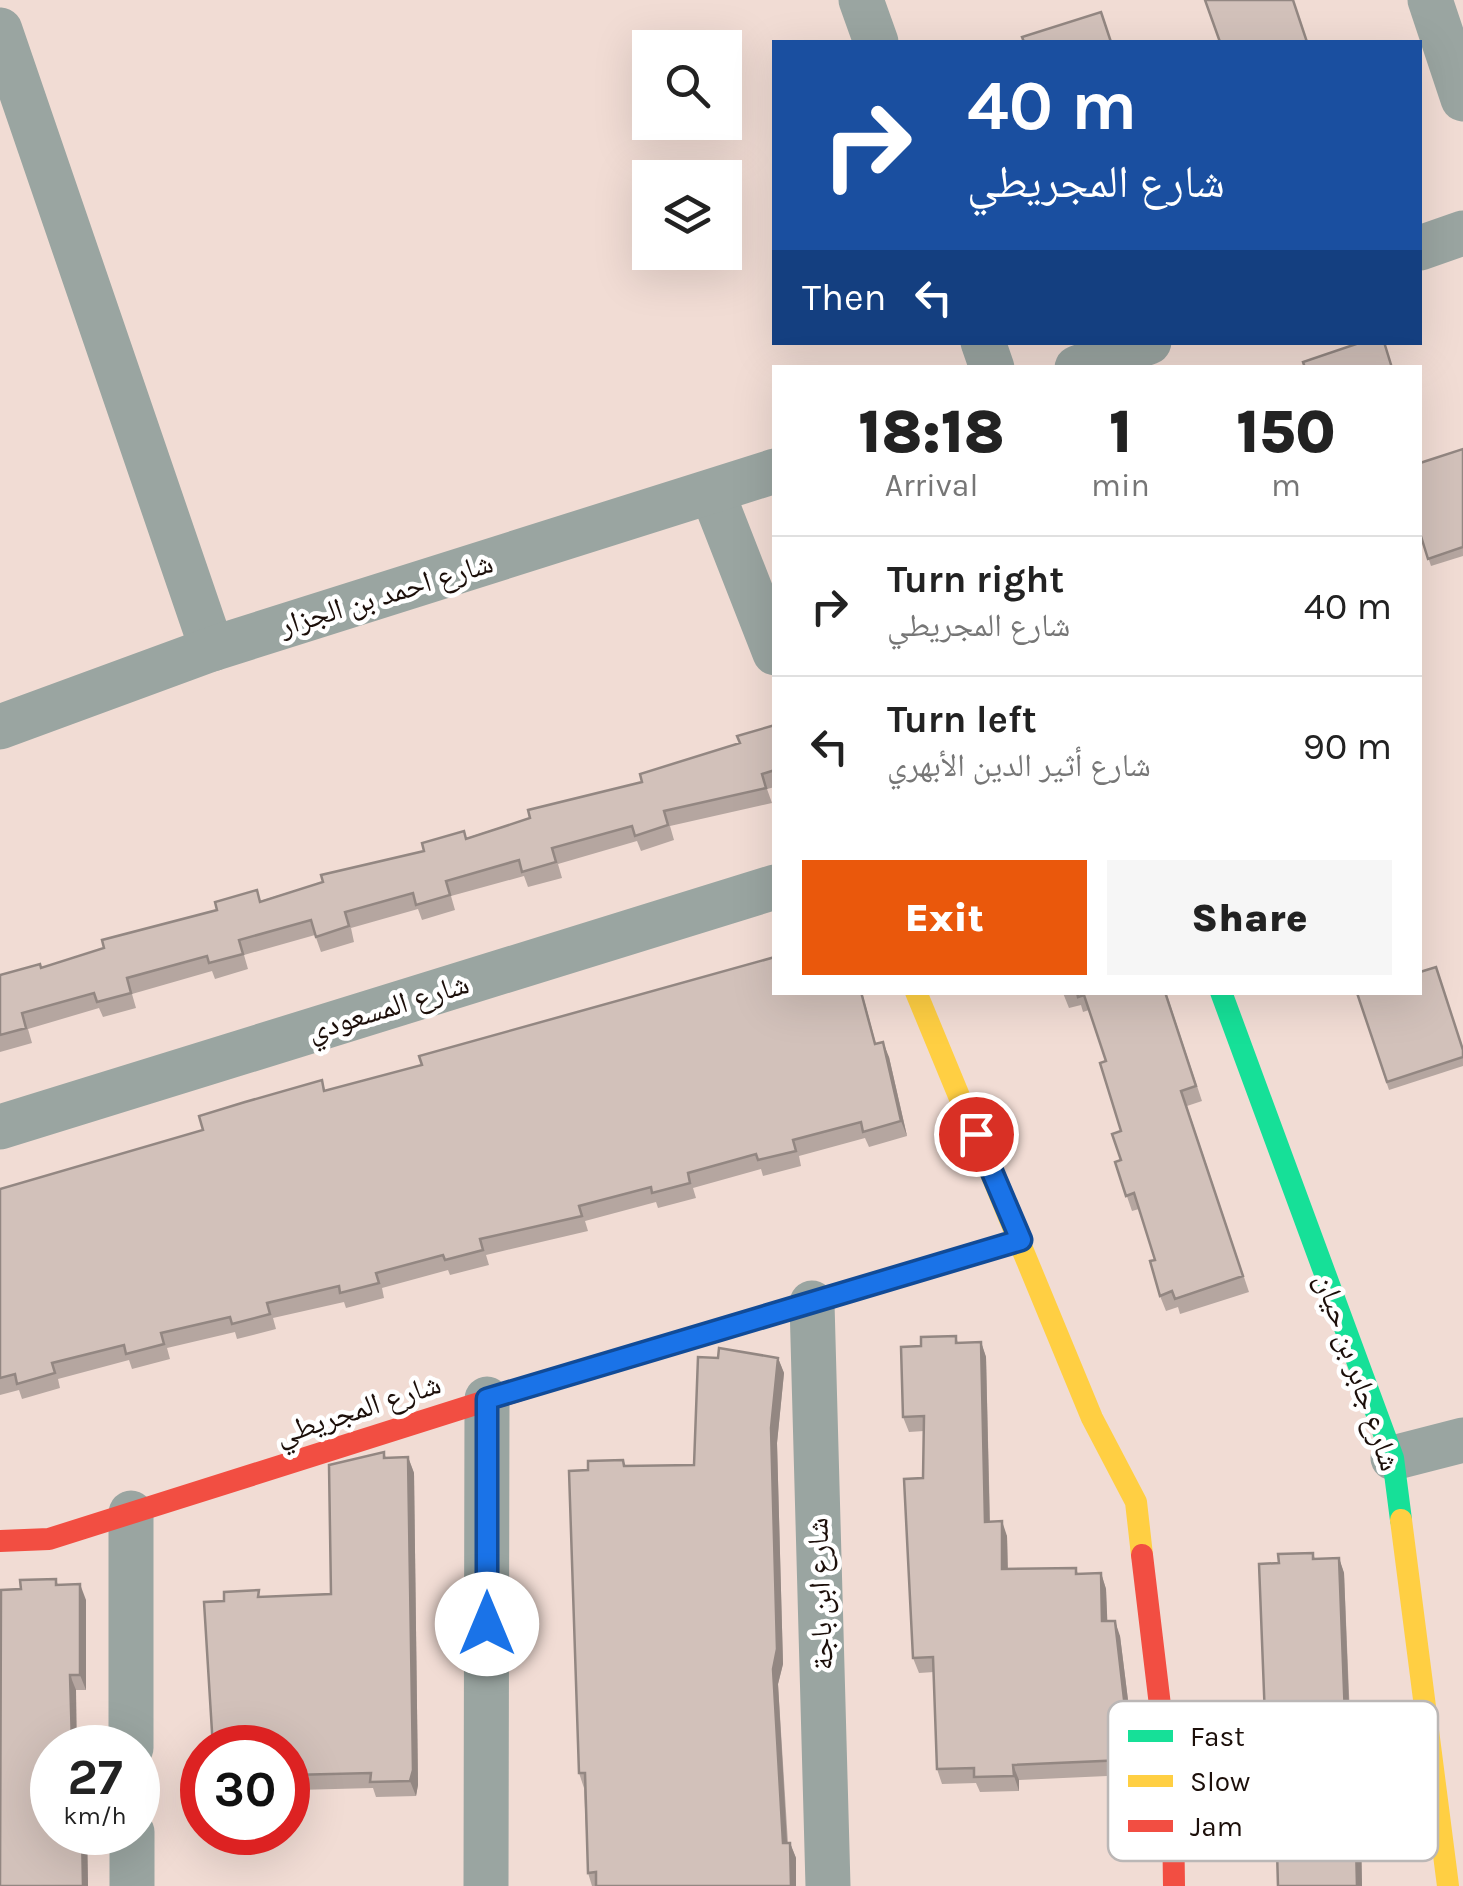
<!DOCTYPE html>
<html lang="en">
<head>
<meta charset="utf-8">
<style>
  :root { --surface:#fff; --page:#f6f6f6; --text:#222; --muted:#767676; --line:#e0e0e0; --accent:#ea580c }
  body { margin:0; font-family:Karla,"Noto Naskh Arabic",sans-serif; background:var(--page); color:var(--text); height:100vh; display:flex; flex-direction:column; font-size:38px; white-space:nowrap }
  * { box-sizing:border-box; margin:0 }
  p { font-size:32px; color:var(--muted) }
  .icon { flex:none; width:55px; height:55px; fill:none; stroke:currentColor; stroke-width:2; stroke-linecap:round; stroke-linejoin:round }
  .map { position:relative; flex:1; overflow:hidden }
  .panel { position:absolute; left:772px; top:365px; width:650px; height:630px; display:flex; flex-direction:column; background:var(--surface); border-radius:0px; box-shadow:0 10px 40px #0002 }
  .panel>* { flex:none }
  .top-card { position:absolute; left:772px; top:40px; width:650px; height:305px; border-radius:0px; box-shadow:0 10px 40px #0002; background:#1a4fa0; color:#fff; overflow:hidden }
  .tools { position:absolute; left:632px; top:30px; display:grid; gap:20px }
  .tools a { display:grid; place-items:center; width:110px; height:110px; border-radius:0px; background:var(--surface); box-shadow:0 10px 40px #0002; font-size:50px }
  .speed { position:absolute; left:30px; top:1725px; display:flex; gap:20px; font-size:50px; font-weight:700; text-align:center }
  .speed>* { display:grid; place-content:center; width:130px; height:130px; border-radius:50%; background:var(--surface); box-shadow:0 10px 40px #0002; line-height:1 }
  .speed small { font-size:25px; font-weight:400 }
  .speed .limit { border:15px solid #d22; background:#fff; color:#111 }
  .pin { position:absolute; display:grid; place-items:center; width:85px; height:85px; color:#fff; margin:-42px; border:5px solid #fff; border-radius:50%; box-shadow:0 2px 10px #0007 }
  .me { position:absolute; width:110px; margin:-55px; rotate:0deg; stroke-linejoin:round; filter:drop-shadow(0 0 8px #0008) }
  .turn { display:flex; align-items:center; gap:35px; height:210px; padding:0 30px; font-size:45px }
  .turn .icon { width:130px; height:130px; stroke-width:2.5 }
  .turn b { display:block; font-size:70px; line-height:85px }
  .then { display:flex; align-items:center; height:95px; padding:0 30px; background:#0003; gap:20px; font-size:38px }
  .eta { display:flex; justify-content:space-evenly; align-items:center; height:170px; text-align:center }
  .eta b { font-size:60px; font-weight:800; line-height:70px }
  .action { display:flex; gap:20px; margin-top:auto; padding:20px 30px }
  .action a { flex:1; height:115px; border-radius:0px; background:var(--accent); color:#fff; font-size:40px; font-weight:800; line-height:115px; text-align:center }
  .action a+a { background:var(--page); color:var(--text) }
  ul { padding:0; list-style:none }
  li { display:flex; align-items:center; gap:30px; height:140px; padding:0 30px; border-top:2px solid var(--line) }
  li div { flex:1 }
  li b { display:block; font-size:38px }
  li em { font-style:normal }
  .map>svg:first-child { display:block }
  .lines { fill:none; stroke-linecap:round; stroke-linejoin:round }
  .street { stroke:#9aa5a1; stroke-width:45 }
  .fast { stroke:#16e098; stroke-width:22 }
  .slow { stroke:#ffcf43; stroke-width:22 }
  .jam { stroke:#f24e42; stroke-width:22 }
  .wall { fill:#b5a6a0 }
  .shaded-wall { fill:#938782 }
  .building { fill:#d2c1ba; stroke:#938782; stroke-width:2.5 }
  .route-casing { stroke:#114b97; stroke-width:25 }
  .route { stroke:#1a73e8; stroke-width:18 }
  .labels { text-anchor:middle; stroke-width:9; stroke-linejoin:round; paint-order:stroke }
  .street-label { font-size:30px; fill:#1c0f0a; stroke:#fff }
  .key { fill:#fff; stroke:#bbb7b6; stroke-width:2.5 }
  .key-label { font-size:28px; fill:#1c0f0a }
</style>
</head>
<body>
<div class="map">
<svg width="1463" height="1886" viewBox="0 0 1463 1886">
  <rect width="100%" height="100%" fill="#f1dcd4"/>
  <g class="lines">
    <g class="street">
      <polyline points="861,0 876,42"/>
      <polyline points="1430,0 1463,99"/>
      <polyline points="0,30 212,649"/>
      <polyline points="1420,248 1463,233"/>
      <polyline points="983,342 992,368"/>
      <polyline points="1077,368 1149,342"/>
      <polyline points="712,492 775,653"/>
      <polyline points="0,727 212,649 775,471"/>
      <polyline points="0,1127 775,887"/>
      <polyline points="812,1303 828,1886"/>
      <polyline points="1393,1458 1463,1440"/>
      <polyline points="131,1513 131,1748"/>
      <polyline points="132,1832 132,1886"/>
      <polyline points="486,1886 487,1399"/>
    </g>
    <g class="fast">
      <polyline points="1221,992 1393,1458 1401,1520"/>
      <polyline points="568,1375 1021,1240"/>
    </g>
    <g class="slow">
      <polyline points="916,992 1092,1418 1136,1502 1142,1555"/>
      <polyline points="1401,1520 1448,1886"/>
    </g>
    <g class="jam">
      <polyline points="0,1541 49,1539 568,1375"/>
      <polyline points="1142,1555 1173,1814 1174,1886"/>
    </g>
  </g>
  <g class="wall">
    <polygon points="1463,449 1463,556 1431,566 1420,533"/>
    <polygon points="775,725 775,787 767,789 772,803 670,826 674,840 641,851 637,841 558,864 562,878 528,887 524,876 451,896 455,910 422,920 418,909 351,928 354,942 321,952 315,935 244,955 248,969 215,979 212,971 132,994 136,1008 103,1017 99,1008 28,1029 32,1043 0,1052 0,975 41,968 466,838 642,782 740,743"/>
    <polygon points="862,992 876,1044 889,1057 907,1136 869,1147 865,1138 799,1156 801,1166 763,1176 761,1169 693,1188 696,1198 658,1208 656,1202 585,1221 588,1231 486,1255 489,1265 450,1275 448,1270 382,1288 384,1298 346,1308 344,1302 273,1318 276,1329 237,1339 235,1332 167,1348 170,1359 132,1369 129,1360 58,1379 60,1388 22,1399 19,1390 0,1395 0,1189 203,1130 322,1080 325,1090"/>
    <polygon points="1166,992 1202,1101 1187,1106 1249,1292 1180,1314 1178,1307 1166,1311 1160,1296 1155,1260 1139,1209 1132,1211 1115,1162 1121,1160 1121,1131 1106,1061 1089,1010 1083,1012 1081,1005 1069,1008 1063,993"/>
    <polygon points="1357,993 1463,1049 1463,1066 1389,1090"/>
    <polygon points="956,1336 958,1343 981,1342 986,1357 990,1521 1007,1536 1008,1569 1076,1568 1078,1574 1101,1573 1106,1589 1107,1621 1120,1636 1131,1724 1129,1775 1019,1780 1019,1791 980,1792 976,1783 942,1784 937,1769 934,1672 919,1673 913,1658 923,1478 924,1431 909,1432 903,1417 921,1346"/>
    <polygon points="718,1358 778,1358 784,1373 777,1443 783,1664 778,1684 788,1843 790,1843 796,1858 796,1886 592,1886 588,1873 584,1788 579,1773 588,1470 623,1460 626,1466 694,1465"/>
    <polygon points="384,1452 386,1458 408,1457 414,1473 418,1785 416,1796 376,1797 373,1788 297,1790 297,1796 288,1797 288,1748 224,1601 261,1597 331,1594"/>
    <polygon points="1313,1553 1315,1559 1339,1558 1344,1573 1350,1717 1353,1716 1359,1732 1362,1886 1278,1886 1275,1759 1272,1759 1266,1744 1279,1563"/>
    <polygon points="56,1579 58,1585 86,1600 86,1690 76,1690 52,1832 87,1832 88,1886 0,1886"/>
  </g>
  <g class="shaded-wall">
    <polygon points="883,1042 889,1057 907,1136 901,1121"/>
    <polygon points="981,1342 986,1357 990,1537 985,1522"/>
    <polygon points="778,1358 784,1373 777,1443 783,1664 778,1684 788,1859 783,1843 773,1669 771,1428"/>
    <polygon points="408,1457 414,1473 418,1785 416,1796 410,1781"/>
    <polygon points="1002,1521 1007,1536 1008,1585 1002,1569"/>
    <polygon points="1339,1558 1344,1573 1350,1732 1345,1717"/>
    <polygon points="1101,1573 1106,1589 1108,1636 1102,1621"/>
    <polygon points="80,1584 86,1600 86,1690 80,1675"/>
    <polygon points="1115,1621 1120,1636 1131,1724 1129,1775 1124,1760"/>
    <polygon points="70,1675 76,1690 77,1748 72,1743"/>
    <polygon points="1353,1716 1359,1732 1362,1886 1357,1886"/>
    <polygon points="1013,1765 1019,1780 1019,1791 1014,1776"/>
    <polygon points="82,1832 87,1832 88,1886 83,1886"/>
    <polygon points="790,1843 796,1858 796,1886 791,1886"/>
  </g>
  <g class="building">
    <polygon points="1205,0 1293,0 1307,42 1220,42"/>
    <polygon points="1101,12 1111,42 1024,42 1022,37"/>
    <polygon points="1362,342 1384,342 1392,368 1305,368 1303,362"/>
    <polygon points="1463,449 1463,547 1428,559 1420,533 1420,463"/>
    <polygon points="775,725 775,770 762,774 766,788 664,811 668,825 635,836 632,826 552,848 556,862 522,872 519,860 446,881 450,895 416,905 413,893 345,912 349,926 316,937 311,920 239,940 243,954 209,963 207,956 127,978 131,993 97,1002 94,993 22,1013 26,1028 0,1035 0,975 40,964 41,968 104,948 102,940 217,910 215,902 257,890 260,902 323,882 321,875 424,851 422,843 464,831 466,839 530,818 528,810 642,782 640,774 740,743 737,736"/>
    <polygon points="775,957 775,992 861,992 875,1044 883,1042 901,1121 863,1132 861,1122 793,1140 796,1151 758,1160 756,1154 688,1173 690,1183 652,1193 651,1187 579,1206 582,1216 480,1239 483,1250 445,1260 443,1255 376,1273 379,1283 340,1293 339,1286 267,1303 270,1314 232,1324 230,1317 161,1333 164,1344 126,1354 124,1345 52,1363 55,1373 17,1384 15,1374 0,1378 0,1189 203,1130 199,1116 245,1102 322,1080 324,1091 422,1065 419,1056"/>
    <polygon points="1436,967 1463,1050 1463,1057 1387,1082 1357,993 1420,992 1420,972"/>
    <polygon points="1077,992 1165,992 1196,1086 1181,1091 1243,1276 1175,1299 1172,1291 1160,1296 1150,1261 1155,1260 1134,1193 1126,1196 1115,1162 1121,1160 1112,1134 1121,1131 1100,1063 1106,1061 1084,995 1078,997"/>
    <polygon points="956,1336 956,1343 981,1342 985,1522 1002,1521 1002,1569 1076,1568 1076,1574 1101,1573 1102,1621 1115,1621 1125,1708 1124,1760 1013,1765 1014,1776 974,1777 974,1768 937,1769 933,1657 913,1658 904,1479 923,1478 924,1416 903,1417 901,1347 921,1346 921,1337"/>
    <polygon points="719,1348 778,1358 771,1428 777,1649 773,1669 783,1843 790,1843 791,1886 596,1886 596,1872 588,1873 585,1773 579,1773 569,1471 588,1470 588,1461 623,1460 624,1466 694,1465 698,1357 718,1358"/>
    <polygon points="384,1452 384,1458 408,1457 413,1770 410,1781 370,1782 371,1773 291,1775 291,1781 288,1781 288,1748 213,1748 204,1602 224,1601 224,1592 259,1590 258,1597 331,1594 329,1465"/>
    <polygon points="1313,1553 1313,1559 1339,1558 1345,1717 1353,1716 1357,1886 1278,1886 1274,1744 1266,1744 1259,1564 1279,1563 1278,1554"/>
    <polygon points="56,1579 56,1585 80,1584 80,1675 70,1675 72,1743 79,1743 79,1748 52,1748 52,1832 82,1832 83,1886 0,1886 1,1590 21,1589 20,1580"/>
  </g>
  <g class="lines">
    <g class="route-casing">
      <polyline id="route" points="487,1624 487,1399 1021,1240 976,1134"/>
    </g>
    <use href="#route" class="route"/>
  </g>
  <g class="labels">
    <g class="street-label">
      <text transform="translate(386 594) rotate(-17)" y="10">شارع احمد بن الجزار</text>
      <text transform="translate(388 1007) rotate(-17)" y="10">شارع المسعودي</text>
      <text transform="translate(1358 1372) rotate(71)" y="10">شارع جابر بن حيان</text>
      <text transform="translate(358 1409) rotate(-18)" y="10">شارع المجريطي</text>
      <text transform="translate(820 1594) rotate(-92)" y="10">شارع ابن باجة</text>
    </g>
  </g>
  <rect x="1108" y="1701" width="330" height="160" rx="15" class="key"/>
  <rect x="1128" y="1730" width="45" height="12" fill="#16e098"/>
  <rect x="1128" y="1775" width="45" height="12" fill="#ffcf43"/>
  <rect x="1128" y="1820" width="45" height="12" fill="#f24e42"/>
  <g class="key-label">
    <text x="1190" y="1746">Fast</text>
    <text x="1190" y="1791">Slow</text>
    <text x="1190" y="1836">Jam</text>
  </g>
</svg>
<div class="tools">
<a><svg class="icon" aria-label="search" viewBox="0 0 24 24"><circle cx="10" cy="10" r="6"/><path d="M15 15l6 6"/></svg></a>
<a><svg class="icon" aria-label="layers" viewBox="0 0 24 24"><path d="M12 4l9 5-9 5-9-5zM3 14l9 5 9-5"/></svg></a>
</div>
<div class="speed"><div>27<small>km/h</small></div><div class="limit">30</div></div>
<div class="pin" style="left:976px;top:1134px;background:#d93025"><svg class="icon" aria-label="arrive" viewBox="0 0 24 24"><path d="M6 21V4h12l-3 4 3 4H6"/></svg></div>
<svg class="me" style="left:487px;top:1624px" viewBox="-20 -20 40 40"><circle r="19" fill="#fff"/><path d="M0-13L10 11 0 6-10 11z" fill="#1a73e8"/></svg>
<div class="top-card">
<div class="turn"><svg class="icon" aria-label="right" viewBox="0 0 24 24"><path d="M7 20v-9h11M14 6l5 5-5 5"/></svg><div><b>40 m</b>شارع المجريطي</div></div>
<div class="then">Then<svg class="icon" aria-label="left" viewBox="0 0 24 24"><path d="M17 20v-9H6M10 6l-5 5 5 5"/></svg></div>
</div>
<section class="panel">
<div class="eta">
<div><b>18:18</b><p>Arrival</p></div>
<div><b>1</b><p>min</p></div>
<div><b>150</b><p>m</p></div>
</div>
<ul>
<li><svg class="icon" aria-label="right" viewBox="0 0 24 24"><path d="M7 20v-9h11M14 6l5 5-5 5"/></svg><div><b>Turn right</b><p>شارع المجريطي</p></div><em>40 m</em></li>
<li><svg class="icon" aria-label="left" viewBox="0 0 24 24"><path d="M17 20v-9H6M10 6l-5 5 5 5"/></svg><div><b>Turn left</b><p>شارع أثير الدين الأبهري</p></div><em>90 m</em></li>
</ul>
<div class="action"><a>Exit</a><a>Share</a></div>
</section>
</div>
</body>
</html>
